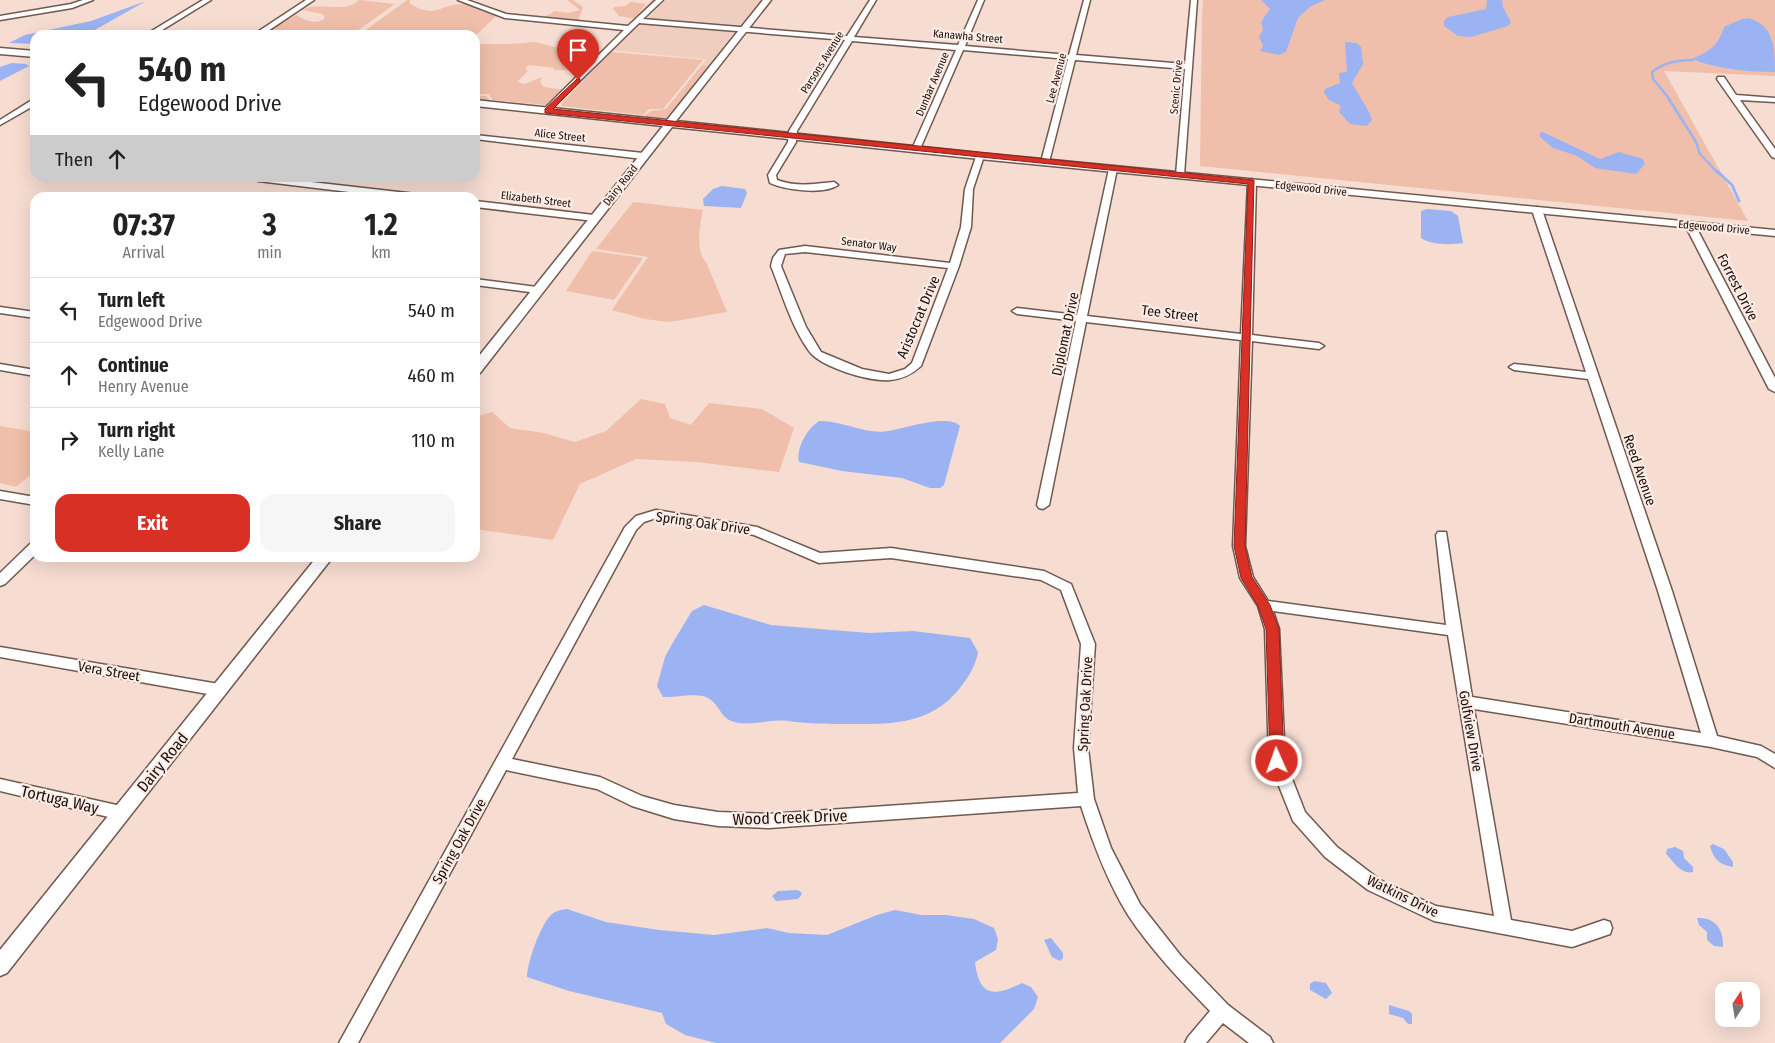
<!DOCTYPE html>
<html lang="en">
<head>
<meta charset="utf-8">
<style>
  :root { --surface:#fff; --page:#f6f6f6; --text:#222; --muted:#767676; --line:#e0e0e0; --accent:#d93025 }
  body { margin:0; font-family:"Fira Sans Condensed",sans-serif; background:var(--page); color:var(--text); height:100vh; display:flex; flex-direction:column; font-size:19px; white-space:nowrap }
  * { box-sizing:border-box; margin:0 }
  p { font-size:16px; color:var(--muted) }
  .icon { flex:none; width:28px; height:28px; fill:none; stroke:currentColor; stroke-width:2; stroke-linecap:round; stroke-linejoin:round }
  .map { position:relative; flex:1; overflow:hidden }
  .details { position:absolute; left:30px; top:192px; width:450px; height:370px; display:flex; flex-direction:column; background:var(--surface); border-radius:15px; box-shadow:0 5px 20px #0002 }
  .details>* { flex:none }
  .banner { position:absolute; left:30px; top:30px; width:450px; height:152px; border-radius:15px; box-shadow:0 5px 20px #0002; background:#fff; color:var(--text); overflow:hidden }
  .needle { width:32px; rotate:12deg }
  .fabs { position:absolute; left:1715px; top:982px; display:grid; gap:10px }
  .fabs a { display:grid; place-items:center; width:45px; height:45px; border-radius:10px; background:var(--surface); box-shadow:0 5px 20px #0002; font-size:25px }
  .pin { position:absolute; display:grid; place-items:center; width:42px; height:42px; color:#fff; margin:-51px -21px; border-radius:50% 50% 50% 0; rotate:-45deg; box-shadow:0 0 5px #0007 }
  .pin .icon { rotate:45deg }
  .me { position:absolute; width:55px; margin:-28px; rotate:358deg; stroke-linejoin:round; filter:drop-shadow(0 0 4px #0008) }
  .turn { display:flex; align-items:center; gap:18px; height:105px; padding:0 25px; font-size:22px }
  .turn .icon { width:65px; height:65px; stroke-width:2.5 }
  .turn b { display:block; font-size:35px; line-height:42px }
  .then { display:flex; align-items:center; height:48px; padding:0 25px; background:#0003; gap:10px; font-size:19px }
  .eta { display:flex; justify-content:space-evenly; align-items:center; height:85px; text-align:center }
  .eta b { font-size:30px; font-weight:700; line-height:35px }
  .button { display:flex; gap:10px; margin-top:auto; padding:10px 25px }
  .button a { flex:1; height:58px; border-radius:15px; background:var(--accent); color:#fff; font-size:20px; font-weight:700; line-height:58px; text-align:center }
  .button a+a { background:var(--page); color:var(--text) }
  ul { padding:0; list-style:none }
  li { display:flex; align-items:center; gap:15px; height:65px; padding:0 25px; border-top:1px solid var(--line) }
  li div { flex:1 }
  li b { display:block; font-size:19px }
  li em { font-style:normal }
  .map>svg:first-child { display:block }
  .built { fill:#efcdbf }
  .green { fill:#efbfab }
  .water { fill:#9cb3f3 }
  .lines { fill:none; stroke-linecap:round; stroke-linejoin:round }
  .stream-far1 { stroke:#9cb3f3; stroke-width:2.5 }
  .stream { stroke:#9cb3f3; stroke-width:3 }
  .minor-casing { stroke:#6f5950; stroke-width:3 }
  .tertiary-casing { stroke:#6f5950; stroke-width:3 }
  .minor { fill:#fff; fill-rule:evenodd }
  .tertiary { fill:#fff; fill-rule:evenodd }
  .route { fill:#d93025; stroke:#8d1f18 }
  .labels { text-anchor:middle; stroke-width:4.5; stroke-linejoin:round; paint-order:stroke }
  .far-street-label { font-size:11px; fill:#1a110e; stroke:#fcece5 }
  .street-label { font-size:14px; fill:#1a110e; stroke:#fcece5 }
  .near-street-label { font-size:16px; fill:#1a110e; stroke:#fcece5 }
</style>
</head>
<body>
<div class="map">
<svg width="1775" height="1043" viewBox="0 0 1775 1043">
  <rect width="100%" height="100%" fill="#f6dcd1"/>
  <polygon class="built" points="665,0 763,0 735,31 709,66 702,65 706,60 704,59 610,50 634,24 644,22"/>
  <g class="green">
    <path d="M359 0 395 4 351 35H260L296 15C305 20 316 26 325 18L323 14 302 10C319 0 344 15 359 0Z"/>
    <path d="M407 0H410V4C438 19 437 5 462 4 473 4 486 11 496 16L475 36 359 35Z"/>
    <polygon points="567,0 573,0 583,7 578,21 541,19 555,11 569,13 580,10"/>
    <polygon points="652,0 657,0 637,19 619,16 613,9 614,7 626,6 630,2 646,4 636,16"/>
    <polygon points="1203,0 1775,0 1775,76 1664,71 1748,221 1200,166 1202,13"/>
    <polygon points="535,42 554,47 601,51 583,70 553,70 555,68 529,65 525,68 528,71 517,82 525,84 542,77 540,82 544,87 563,90 546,105 493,100 489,94 475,94 475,44 511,44"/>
    <polygon points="611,52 703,60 663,109 649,109 643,115 561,106 562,103"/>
    <polygon points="702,65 709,66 666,122 475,101 475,96 486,96 491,101 547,107 562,95 565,96 558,103 558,107 643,117 651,111 666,109"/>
    <path d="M633 202 703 210C700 223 695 252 706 262L727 312 669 322 645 319 612 310 648 257 596 249Z"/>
    <polygon points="592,251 643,258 614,300 566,291"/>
    <polygon points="641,399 665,404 670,418 691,425 709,403 762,409 794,428 779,472 697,462 636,459 580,484 553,540 475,529 475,417 492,412 510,428 543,433 575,442 606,431"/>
    <polygon points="0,426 35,432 35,471 16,487 0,483"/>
  </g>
  <g class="water">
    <polygon points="1261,0 1325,0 1310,7 1298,18 1286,52 1279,55 1260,51 1263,46 1259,37 1263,30 1261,22 1270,9"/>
    <polygon points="1487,0 1502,0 1503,7 1511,22 1508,26 1471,37 1458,36 1444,26 1444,21 1448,17 1486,9"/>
    <polygon points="146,1 86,35 35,35 35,44 9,43 25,35 91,21"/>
    <path d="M1748 18C1775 25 1775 50 1775 72 1748 72 1717 69 1692 59 1710 51 1718 46 1724 27L1742 19Z"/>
    <polygon points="1345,42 1357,43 1361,47 1363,64 1352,83 1369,112 1372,120 1367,126 1350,124 1339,112 1341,106 1329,100 1324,93 1325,89 1340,83 1339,73 1347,72"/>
    <polygon points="12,63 26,64 29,66 0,81 0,67"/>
    <polygon points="1543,132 1600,159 1619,152 1643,159 1645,164 1636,174 1595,168 1577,156 1553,148 1540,137 1540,133"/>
    <polygon points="722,186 745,189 747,193 741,208 704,206 703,199 713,189"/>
    <path d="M1427 209 1451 211 1458 216 1463 243C1452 245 1431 245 1421 238V211Z"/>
    <path d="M819 421C842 420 864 435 888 431 903 429 949 413 960 426L944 485 940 488H930L902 478 842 471 799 462C796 448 807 429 819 421Z"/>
    <path d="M704 605 771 625 869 633 913 631 970 638 978 652C976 665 968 678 960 688 931 724 895 724 853 724 831 724 810 724 788 721 772 719 755 725 739 723 719 720 722 706 708 698 698 692 674 698 663 697L657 686 665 657 672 644 692 611Z"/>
    <path d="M1713 844 1724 849 1733 862V867C1719 865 1713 858 1710 846Z"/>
    <path d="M1675 847 1683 851 1684 858 1693 867V872C1681 875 1674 862 1666 854L1667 849Z"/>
    <polygon points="797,890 800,891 802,894 798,899 776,901 772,896 778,891"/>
    <path d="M567 909 606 922 659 930 714 935 767 928 789 933 827 935 877 915 895 910 922 915H946L974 919 994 928 998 939 996 950 975 962C979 997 994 997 1022 983L1031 987 1038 997 1034 1009 1000 1043H716L685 1035 666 1024 662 1013 569 991 527 977C527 963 541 923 552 914 557 910 561 910 567 909Z"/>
    <path d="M1697 918C1715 917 1724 929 1723 947L1714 946 1707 940V932L1699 925Z"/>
    <polygon points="1051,938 1063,953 1063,958 1060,961 1052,957 1044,940"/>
    <polygon points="1314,981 1326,983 1332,993 1326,999 1310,990 1310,984"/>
    <polygon points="1389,1005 1409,1011 1412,1014 1412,1024 1408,1024 1403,1018 1389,1014"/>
  </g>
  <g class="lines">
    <path class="stream-far1" d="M1693 60C1678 60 1664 62 1652 72L1653 79 1667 96 1696 142 1700 154 1719 174"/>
    <polyline class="stream" points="1718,172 1732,185 1739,201"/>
    <g class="minor-casing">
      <g id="minor">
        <polygon points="83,0 93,0 72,8 0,20 0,16 71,4"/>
        <polygon points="203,0 211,0 154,35 145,35"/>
        <polygon points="306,0 314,0 262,35 253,35"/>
        <path d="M458 0H467L506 14 628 26 656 0H663L643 19 847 36 870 0H876L854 37 958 45 978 0H984L965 46 1069 55 1084 0H1090L1076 55 1185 64 1191 0H1197L1184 175 1180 178 1176 175 1185 69 1075 60 1049 162 1045 165 1041 162 1068 59 963 50 920 149 916 152 912 149 956 50 852 41 797 131 796 142 776 175 777 180C795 187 815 184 834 182L838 185C824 195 785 190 770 183L768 175 788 142 789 131 845 40 639 23 547 113 543 111 544 109 624 30 505 18Z"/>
        <polygon points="1718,77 1724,77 1736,95 1775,98 1775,102 1740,100 1775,149 1775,158 1772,157 1717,79"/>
        <polygon points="32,100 35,100 35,105 0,125 0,120"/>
        <polygon points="475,135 643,153 647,156 643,159 475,139"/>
        <path d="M977 154 984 156 973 189 971 227 959 266 921 366C912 374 903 379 890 380 870 382 820 367 809 351 791 326 782 293 771 266L773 258 779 250 805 246 950 263 961 227 965 189ZM805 252 948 268 912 363 905 369 889 374 862 369 821 352 806 327 781 266 785 254Z"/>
        <path d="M1113 166 1117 169 1087 316 1241 334 1248 182 1252 179 1256 182 1252 335 1319 343 1324 346 1319 349 1252 341 1245 546 1253 577 1268 601 1446 625 1436 535 1438 532H1446L1472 697 1701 733 1658 591 1588 379 1514 370 1509 367 1514 364 1586 372 1532 210 1537 207 1542 210 1672 591 1717 736 1761 746 1775 754V768L1757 757 1711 747 1474 709 1511 920 1572 931 1604 920 1610 922 1612 928 1610 934 1572 947 1434 921 1368 890 1325 857 1293 821 1269 761 1265 629 1258 606 1240 578 1233 546 1241 340 1086 322 1049 505 1043 509 1039 508 1037 505 1076 321 1017 314 1012 311 1017 308 1077 315 1109 169ZM1273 611 1448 635 1494 916 1436 906 1380 880 1337 847 1305 812 1285 761 1279 629Z"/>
        <polygon points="254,178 276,178 425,195 429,198 399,198 258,181"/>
        <polygon points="475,201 594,215 599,218 594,221 475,207"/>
        <polygon points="1690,222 1695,225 1775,378 1775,392 1769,389 1685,225"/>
        <polygon points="475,279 537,287 542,290 537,293 475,285"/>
        <polygon points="0,307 35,312 35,318 0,313"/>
        <polygon points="0,364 35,370 35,376 0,370"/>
        <polygon points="0,491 35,497 35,505 0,499"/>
        <path d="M656 510 757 527 820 553 891 548 1044 571 1071 584 1095 644 1088 748 1094 799 1111 848 1140 904 1181 956 1228 1005 1270 1037 1273 1043H1249L1223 1023 1206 1043H1185L1188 1037 1210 1011C1181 981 1151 950 1128 915 1107 881 1093 843 1081 806L769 828 718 826 674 819 632 806 597 789 506 770 358 1043H339L625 527 636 516ZM656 518 754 535 819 563 891 558 1041 580 1061 590 1081 644 1074 748 1078 793 769 814 718 812 674 805 642 796 600 777 512 759 636 530 644 522Z"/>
        <polygon points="35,543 35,555 5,584 0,586 0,573 30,544"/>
        <polygon points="0,647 219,684 224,686 226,690 224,694 219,696 0,657"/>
        <polygon points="0,779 121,806 127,808 129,813 127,818 121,820 0,791"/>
      </g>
    </g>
    <g class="tertiary-casing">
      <g id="tertiary">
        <polygon points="763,0 771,0 676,121 980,153 1775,230 1775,236 980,159 672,127 480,373 475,374 475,361 663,126 475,106 475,100 667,120"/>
        <polygon points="0,48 35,51 35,57 0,54"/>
        <polygon points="316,558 332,558 7,973 0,976 0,950"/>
      </g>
    </g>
    <use href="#minor" class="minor"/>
    <use href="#tertiary" class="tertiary"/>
  </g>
  <polygon class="route" points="578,78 580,79 580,82 553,109 1254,180 1245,546 1252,577 1270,605 1279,629 1284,761 1282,765 1277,767 1272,765 1270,761 1266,629 1258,606 1241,578 1234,546 1248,184 545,113 545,109"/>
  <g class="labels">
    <g class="far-street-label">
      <text transform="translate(968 36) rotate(5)" y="4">Kanawha Street</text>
      <text transform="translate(822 62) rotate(-58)" y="4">Parsons Avenue</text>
      <text transform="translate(1056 78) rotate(-75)" y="4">Lee Avenue</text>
      <text transform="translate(932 84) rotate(-67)" y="4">Dunbar Avenue</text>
      <text transform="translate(1176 87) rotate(-85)" y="4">Scenic Drive</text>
      <text transform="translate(560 135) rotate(6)" y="4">Alice Street</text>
      <text transform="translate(620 185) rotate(-52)" y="4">Dairy Road</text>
      <text transform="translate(1311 188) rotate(6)" y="4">Edgewood Drive</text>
      <text transform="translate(536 199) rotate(7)" y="4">Elizabeth Street</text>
      <text transform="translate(1714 227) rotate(5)" y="4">Edgewood Drive</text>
      <text transform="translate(869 244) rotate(7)" y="4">Senator Way</text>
    </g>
    <g class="street-label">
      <text transform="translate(1738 287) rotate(63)" y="5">Forrest Drive</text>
      <text transform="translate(1170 313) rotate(7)" y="5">Tee Street</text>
      <text transform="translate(918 317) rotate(-67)" y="5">Aristocrat Drive</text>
      <text transform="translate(1065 334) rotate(-78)" y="5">Diplomat Drive</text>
      <text transform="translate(1640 470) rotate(71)" y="5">Reed Avenue</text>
      <text transform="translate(703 523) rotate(8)" y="5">Spring Oak Drive</text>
      <text transform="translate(109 671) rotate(10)" y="5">Vera Street</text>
      <text transform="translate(1085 704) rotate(-87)" y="5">Spring Oak Drive</text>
      <text transform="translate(1622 726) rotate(9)" y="5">Dartmouth Avenue</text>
      <text transform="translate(1471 731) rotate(80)" y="5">Golfview Drive</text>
      <text transform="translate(459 841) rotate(-61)" y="5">Spring Oak Drive</text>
      <text transform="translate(1403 896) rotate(26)" y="5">Watkins Drive</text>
    </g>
    <g class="near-street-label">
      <text transform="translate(162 762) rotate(-51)" y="6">Dairy Road</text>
      <text transform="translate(60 799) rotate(13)" y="6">Tortuga Way</text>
      <text transform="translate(790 817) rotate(-2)" y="6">Wood Creek Drive</text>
    </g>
  </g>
</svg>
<div class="fabs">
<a><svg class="needle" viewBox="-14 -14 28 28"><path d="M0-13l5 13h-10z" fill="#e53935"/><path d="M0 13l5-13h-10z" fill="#767676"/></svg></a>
</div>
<div class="pin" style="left:578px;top:80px;background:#d93025"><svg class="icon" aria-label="arrive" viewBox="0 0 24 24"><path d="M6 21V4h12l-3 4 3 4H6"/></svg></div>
<svg class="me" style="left:1277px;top:761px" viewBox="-20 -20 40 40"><circle r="17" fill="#d93025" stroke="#fff" stroke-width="3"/><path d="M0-11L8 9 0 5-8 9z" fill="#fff"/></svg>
<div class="banner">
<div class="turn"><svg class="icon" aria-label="left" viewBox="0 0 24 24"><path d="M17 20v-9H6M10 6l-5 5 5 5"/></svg><div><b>540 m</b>Edgewood Drive</div></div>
<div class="then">Then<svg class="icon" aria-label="ahead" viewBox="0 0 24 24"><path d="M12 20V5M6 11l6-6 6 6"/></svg></div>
</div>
<section class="details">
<div class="eta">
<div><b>07:37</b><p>Arrival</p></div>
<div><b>3</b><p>min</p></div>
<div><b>1.2</b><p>km</p></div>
</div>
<ul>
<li><svg class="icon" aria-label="left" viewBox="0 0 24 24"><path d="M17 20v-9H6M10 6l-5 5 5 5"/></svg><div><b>Turn left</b><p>Edgewood Drive</p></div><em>540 m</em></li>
<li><svg class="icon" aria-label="ahead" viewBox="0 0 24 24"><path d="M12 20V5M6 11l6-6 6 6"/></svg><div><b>Continue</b><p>Henry Avenue</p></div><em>460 m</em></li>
<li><svg class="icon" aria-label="right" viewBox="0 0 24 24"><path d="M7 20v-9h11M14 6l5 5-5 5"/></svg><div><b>Turn right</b><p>Kelly Lane</p></div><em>110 m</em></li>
</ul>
<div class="button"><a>Exit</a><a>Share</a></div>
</section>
</div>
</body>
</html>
